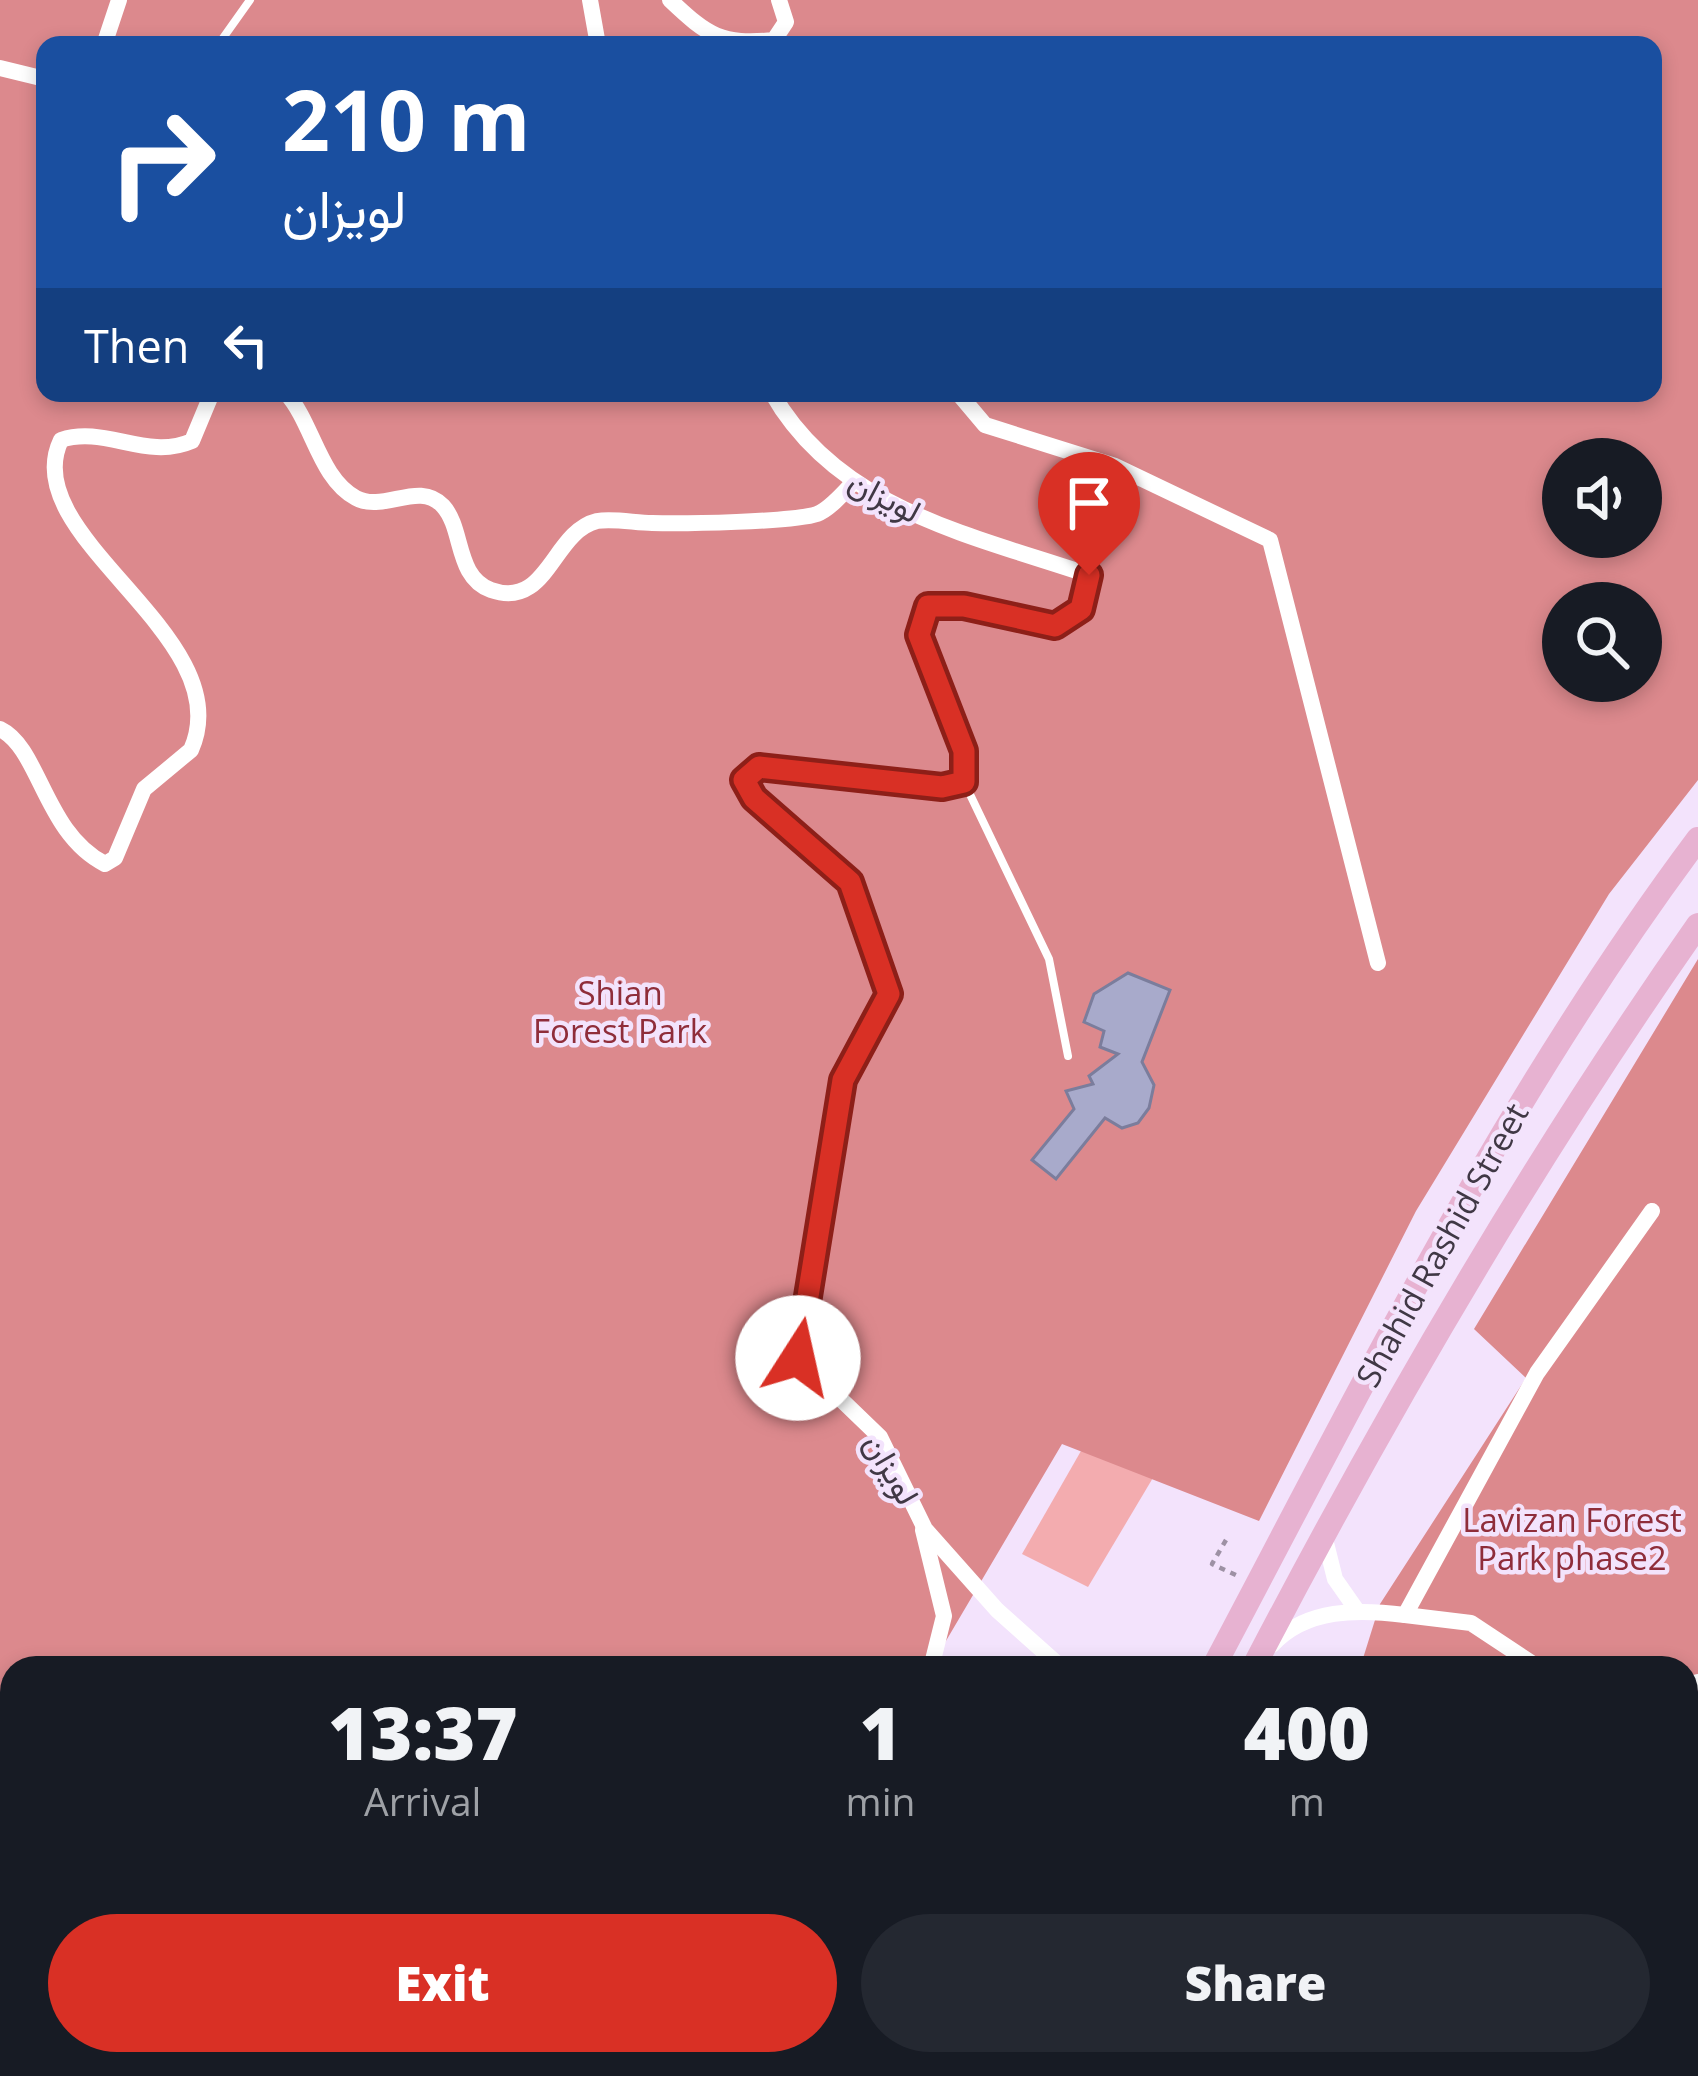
<!DOCTYPE html>
<html lang="en">
<head>
<meta charset="utf-8">
<style>
  :root { --surface:#171b24; --page:#242831; --text:#f1f3f6; --muted:#9ea1a6; --accent:#d93025 }
  body { margin:0; font-family:"Open Sans",Vazirmatn,sans-serif; background:var(--page); color:var(--text); height:100vh; display:flex; flex-direction:column; font-size:45px; white-space:nowrap }
  * { box-sizing:border-box; margin:0 }
  p { font-size:39px; color:var(--muted) }
  .icon { flex:none; width:66px; height:66px; fill:none; stroke:currentColor; stroke-width:2; stroke-linecap:round; stroke-linejoin:round }
  .map { position:relative; flex:1; overflow:hidden }
  .drawer { position:absolute; left:0px; top:1656px; width:1698px; height:420px; display:flex; flex-direction:column; background:var(--surface); border-radius:36px 36px 0 0; box-shadow:0 6px 18px #0003 }
  .drawer>* { flex:none }
  .top-card { position:absolute; left:36px; top:36px; width:1626px; height:366px; border-radius:24px; box-shadow:0 6px 18px #0003; background:#1a4fa0; color:#fff; overflow:hidden }
  .buttons { position:absolute; left:1542px; top:438px; display:grid; gap:24px }
  .buttons a { display:grid; place-items:center; width:120px; height:120px; border-radius:50%; background:var(--surface); box-shadow:0 6px 18px #0003; font-size:60px }
  .pin { position:absolute; display:grid; place-items:center; width:102px; height:102px; color:#fff; margin:-123px -51px; border-radius:50% 50% 50% 0; rotate:-45deg; box-shadow:0 0 12px #0007 }
  .pin .icon { rotate:45deg }
  .me { position:absolute; width:132px; margin:-66px; rotate:10deg; stroke-linejoin:round; filter:drop-shadow(0 0 9px #0008) }
  .turn { display:flex; align-items:center; gap:42px; height:252px; padding:0 48px; font-size:54px }
  .turn .icon { width:156px; height:156px; stroke-width:2.5 }
  .turn b { display:block; font-size:84px; line-height:102px }
  .then { display:flex; align-items:center; height:114px; padding:0 48px; background:#0003; gap:24px; font-size:45px }
  .eta { display:flex; justify-content:space-evenly; align-items:center; height:204px; text-align:center }
  .eta b { font-size:72px; font-weight:800; line-height:84px }
  .cta { display:flex; gap:24px; margin-top:auto; padding:24px 48px }
  .cta a { flex:1; height:138px; border-radius:72px; background:var(--accent); color:#fff; font-size:48px; font-weight:800; line-height:138px; text-align:center }
  .cta a+a { background:var(--page); color:var(--text) }
  .map>svg:first-child { display:block }
  .green { fill:#f3acaf }
  .forest { fill:#dc898d; fill-rule:evenodd }
  .building { fill:#a8aacb; stroke:#7b7d9c; stroke-width:3 }
  .lines { fill:none; stroke-linecap:round; stroke-linejoin:round }
  .path { stroke:#9d91a4; stroke-width:4.5; stroke-dasharray:6 6; stroke-linecap:butt }
  .lane { stroke:#fff; stroke-width:8 }
  .street { stroke:#fff; stroke-width:16 }
  .primary { stroke:#e7b2d1; stroke-width:24 }
  .route-casing { stroke:#8d1f18; stroke-width:30 }
  .route { stroke:#d93025; stroke-width:21 }
  .labels { text-anchor:middle; stroke-width:9; stroke-linejoin:round; paint-order:stroke }
  .street-label { font-size:33px; fill:#403845; stroke:#f3e3fc }
  .park-label { font-size:33px; fill:#8f2d3a; stroke:#f3e3fc }
</style>
</head>
<body>
<div class="map">
<svg width="1698" height="2076" viewBox="0 0 1698 2076">
  <rect width="100%" height="100%" fill="#f3e3fc"/>
  <polygon class="green" points="1093,1430 1163,1461 1088,1587 1022,1554"/>
  <g class="forest">
    <path d="M0 0H1698V780L1609 894 1416 1211 1259 1521 1062 1444 930 1668H12V2064H861L855 2076H0ZM45 45H1653V393H45ZM1563 459H1641V537H1563ZM1563 603H1641V681H1563Z"/>
    <polygon points="1698,959 1698,2076 1209,2076 1213,2064 1686,2064 1686,1668 1360,1668 1380,1604 1526,1378 1474,1329"/>
  </g>
  <polygon class="building" points="1128,973 1170,990 1142,1062 1154,1085 1149,1108 1138,1123 1122,1128 1105,1118 1056,1179 1032,1160 1074,1109 1066,1091 1093,1084 1089,1076 1118,1054 1100,1047 1104,1031 1084,1022 1094,994"/>
  <g class="lines">
    <polyline class="path" points="1226,1540 1212,1564 1236,1575"/>
    <g class="lane">
      <polyline points="218,45 250,0"/>
      <polyline points="965,784 1049,959 1068,1056"/>
    </g>
    <g class="street">
      <polyline points="590,0 598,45"/>
      <path d="M670 0C708 36 721 45 774 40L786 22 779 0"/>
      <polyline points="104,45 119,0"/>
      <polyline points="0,68 45,79"/>
      <path d="M286 393C313 423 319 478 356 498 384 513 419 480 443 506 464 529 455 577 491 590 548 610 552 532 597 521 613 518 636 523 652 523 681 524 794 522 817 514 830 509 842 494 852 484"/>
      <path d="M772 393C838 509 971 535 1089 575L1081 609 1055 626 965 606H928L919 635 964 751V782L942 787 759 767 744 780 754 798 850 882 889 995 843 1080 798 1358 880 1437 925 1529 997 1610 1062 1668"/>
      <polyline points="958,393 985,425 1115,466 1270,540 1378,963"/>
      <path d="M0 729C40 748 44 833 105 864L115 858 144 789 191 750C242 636 14 537 61 440 105 425 146 461 192 441L212 393"/>
      <polyline points="923,1530 944,1616 931,1668"/>
      <polyline points="1324,1535 1335,1579 1356,1609"/>
      <path d="M1272 1645C1306 1608 1359 1609 1405 1615"/>
      <polyline points="1539,1668 1471,1623 1405,1615 1537,1373 1652,1211"/>
      <polyline points="1686,1685 1698,1682"/>
      <polyline points="0,1781 12,1772"/>
      <polyline points="1686,1821 1698,1822"/>
      <polyline points="56,2064 67,2075 95,2064"/>
      <polyline points="243,2064 247,2076"/>
      <polyline points="1505,2064 1514,2076"/>
      <polyline points="625,2076 629,2064"/>
      <polyline points="1155,2076 1159,2064"/>
    </g>
    <g class="primary">
      <path d="M1213 1668C1363 1385 1505 1097 1698 839"/>
      <path d="M1253 1668C1386 1413 1532 1161 1698 925"/>
      <polyline points="984,2076 992,2064"/>
      <polyline points="1035,2076 1042,2064"/>
    </g>
  </g>
  <g class="lines">
    <g class="route-casing">
      <polyline id="route" points="798,1358 843,1080 889,994 850,882 754,798 744,780 759,767 942,787 964,782 964,751 919,635 928,606 964,606 1055,626 1081,609 1089,575"/>
    </g>
    <use href="#route" class="route"/>
  </g>
  <g class="labels">
    <g class="street-label">
      <text transform="translate(885 496) rotate(28)" y="12">لویزان</text>
      <text transform="translate(1442 1245) rotate(-61)" y="12">Shahid Rashid Street</text>
      <text transform="translate(892 1469) rotate(60)" y="12">لویزان</text>
    </g>
    <g class="park-label">
      <text x="620" y="1005">Shian<tspan x="620" dy="38">Forest Park</tspan></text>
      <text x="1572" y="1532">Lavizan Forest<tspan x="1572" dy="38">Park phase2</tspan></text>
    </g>
  </g>
</svg>
<div class="buttons">
<a><svg class="icon" aria-label="sound" viewBox="0 0 24 24"><path d="M4 9h4l5-4v14l-5-4H4zM17 9q2 3 0 6"/></svg></a>
<a><svg class="icon" aria-label="search" viewBox="0 0 24 24"><circle cx="10" cy="10" r="6"/><path d="M15 15l6 6"/></svg></a>
</div>
<div class="pin" style="left:1089px;top:575px;background:#d93025"><svg class="icon" aria-label="arrive" viewBox="0 0 24 24"><path d="M6 21V4h12l-3 4 3 4H6"/></svg></div>
<svg class="me" style="left:798px;top:1358px" viewBox="-20 -20 40 40"><circle r="19" fill="#fff"/><path d="M0-13L10 11 0 6-10 11z" fill="#d93025"/></svg>
<div class="top-card">
<div class="turn"><svg class="icon" aria-label="right" viewBox="0 0 24 24"><path d="M7 20v-9h11M14 6l5 5-5 5"/></svg><div><b>210 m</b>لویزان</div></div>
<div class="then">Then<svg class="icon" aria-label="left" viewBox="0 0 24 24"><path d="M17 20v-9H6M10 6l-5 5 5 5"/></svg></div>
</div>
<section class="drawer">
<div class="eta">
<div><b>13:37</b><p>Arrival</p></div>
<div><b>1</b><p>min</p></div>
<div><b>400</b><p>m</p></div>
</div>
<div class="cta"><a>Exit</a><a>Share</a></div>
</section>
</div>
</body>
</html>
